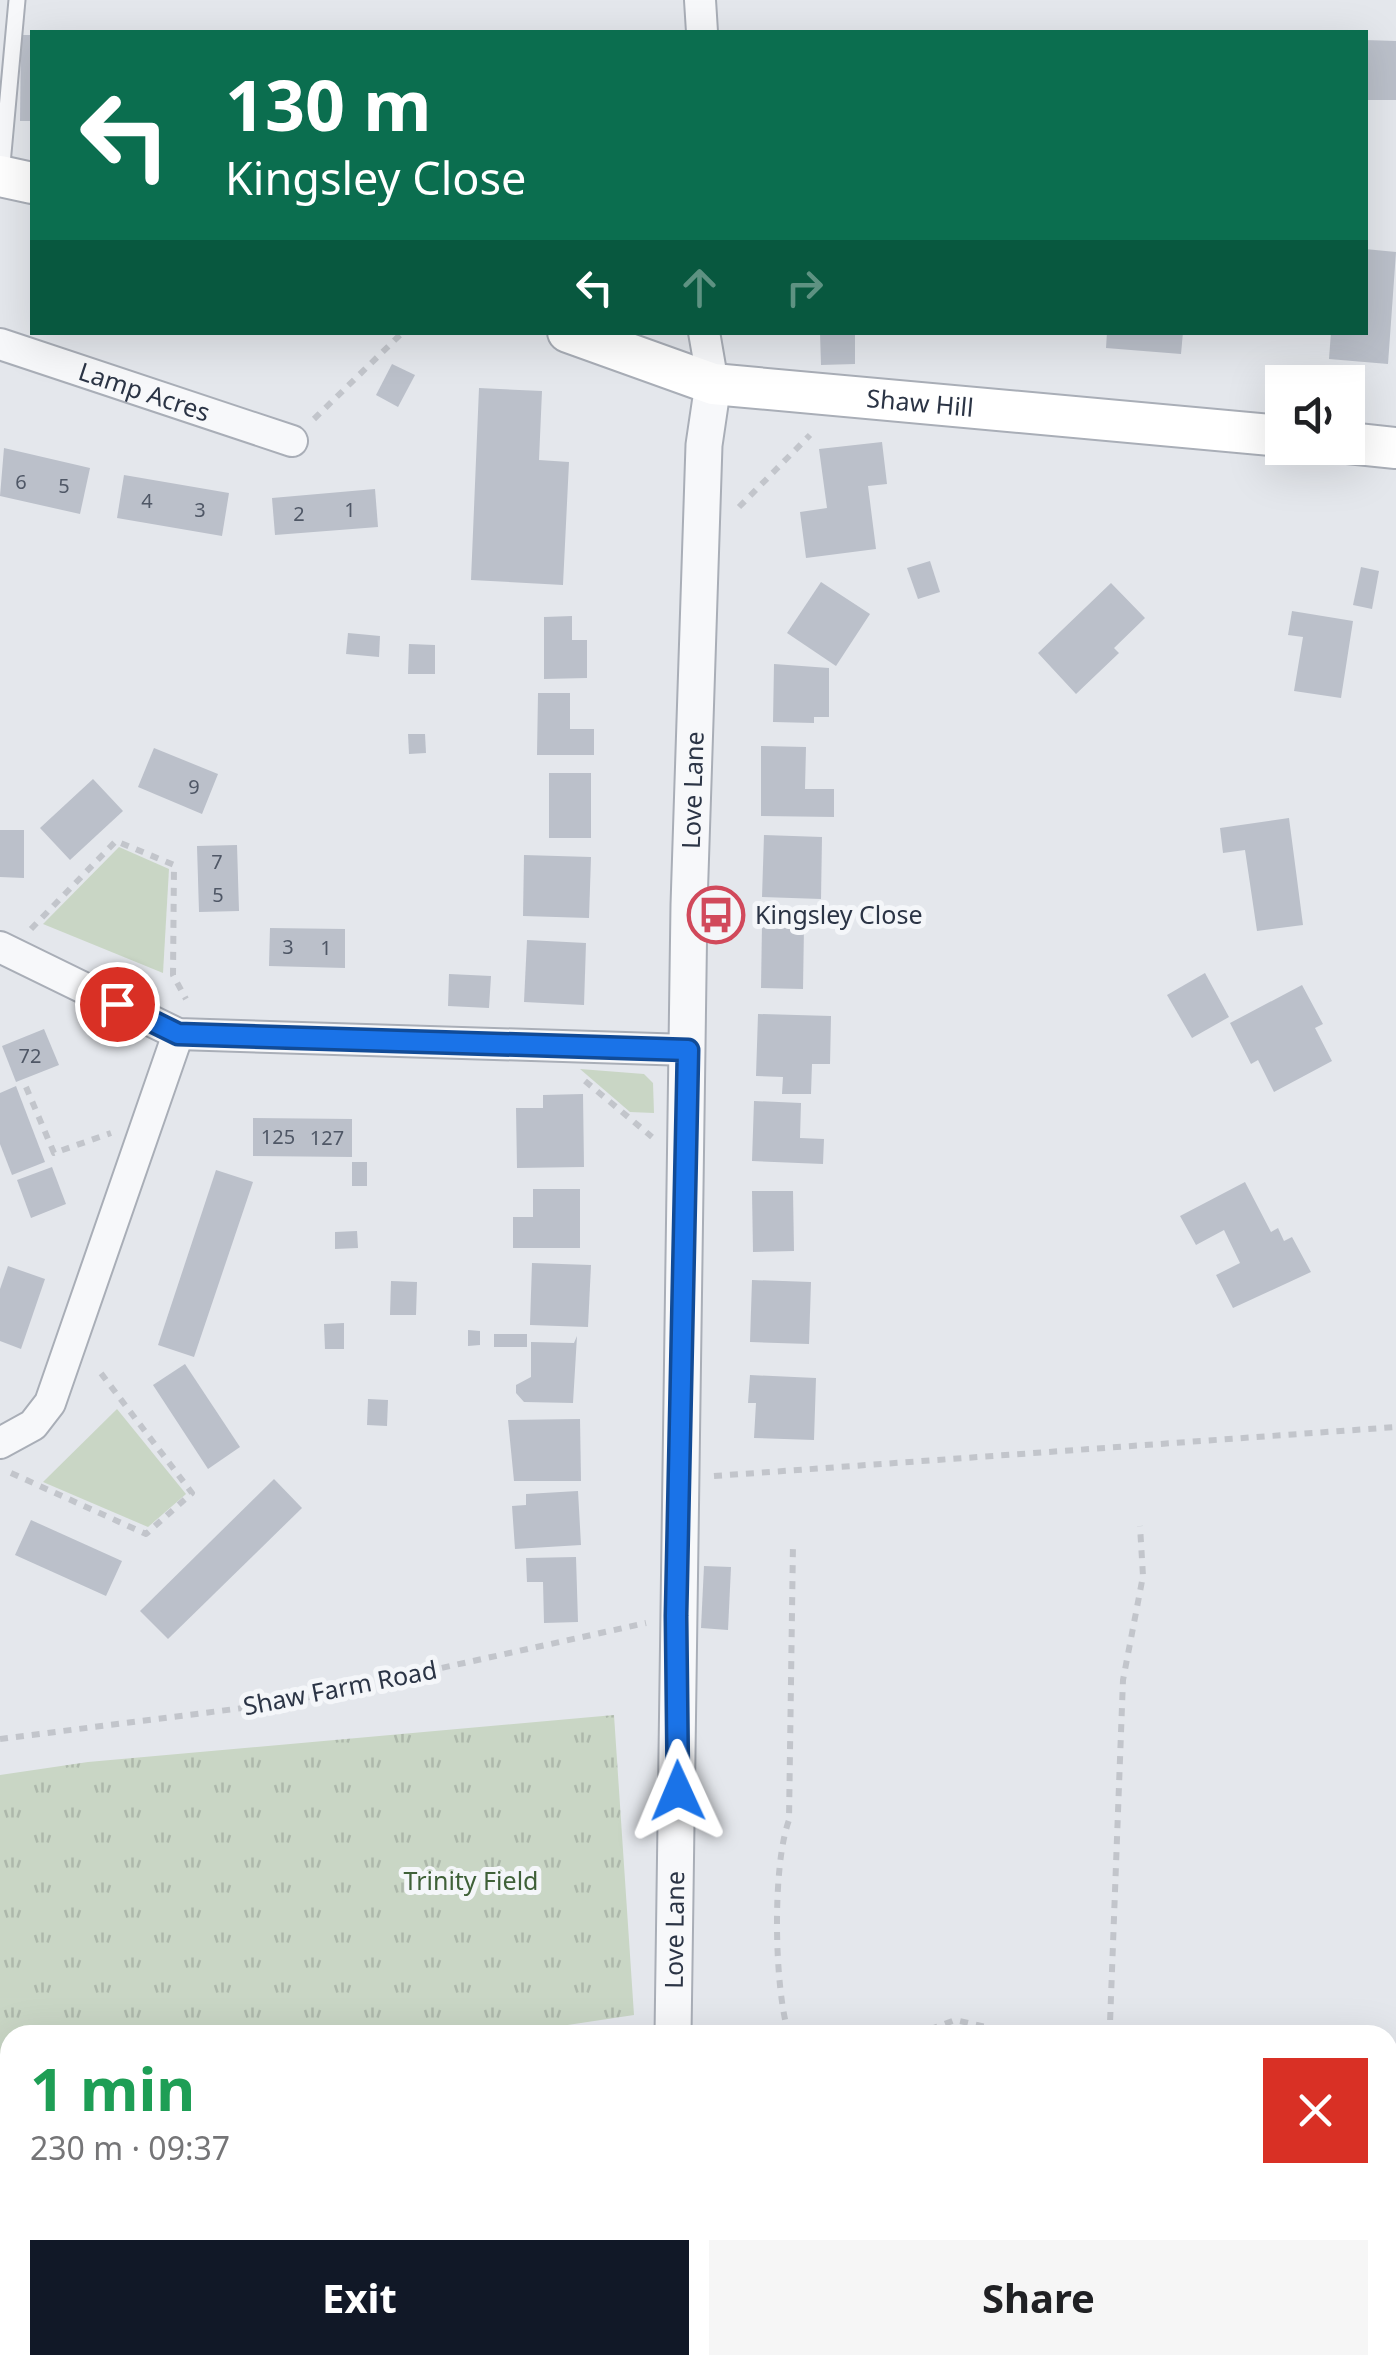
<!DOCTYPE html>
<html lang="en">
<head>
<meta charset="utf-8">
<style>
  :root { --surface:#fff; --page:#f6f6f6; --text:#202124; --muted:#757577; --accent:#111827 }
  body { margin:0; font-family:"Noto Sans",sans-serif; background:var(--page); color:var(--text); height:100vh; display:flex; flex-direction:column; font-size:38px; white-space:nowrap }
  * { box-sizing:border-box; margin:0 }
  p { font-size:32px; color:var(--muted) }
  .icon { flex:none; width:55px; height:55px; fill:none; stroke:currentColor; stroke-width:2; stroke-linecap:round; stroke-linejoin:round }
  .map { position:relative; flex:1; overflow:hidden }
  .sheet { position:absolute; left:0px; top:2025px; width:1398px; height:350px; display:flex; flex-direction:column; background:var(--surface); border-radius:30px 30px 0 0; box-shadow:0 10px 40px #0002 }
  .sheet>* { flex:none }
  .banner { position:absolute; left:30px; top:30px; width:1338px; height:305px; border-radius:0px; box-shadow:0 10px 40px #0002; background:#0b6e4f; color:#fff; overflow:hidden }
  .buttons { position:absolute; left:1265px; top:365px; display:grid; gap:20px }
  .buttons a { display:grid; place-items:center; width:100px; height:100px; border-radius:0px; background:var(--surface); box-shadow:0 10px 40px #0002; font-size:50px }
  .pin { position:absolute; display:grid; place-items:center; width:85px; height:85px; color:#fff; margin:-42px; border:5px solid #fff; border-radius:50%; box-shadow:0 2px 10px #0007 }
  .me { position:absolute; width:110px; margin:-55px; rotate:359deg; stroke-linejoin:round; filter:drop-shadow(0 0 8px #0008) }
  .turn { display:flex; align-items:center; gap:35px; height:210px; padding:0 30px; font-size:45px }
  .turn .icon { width:130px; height:130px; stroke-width:2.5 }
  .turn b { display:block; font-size:70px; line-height:85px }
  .lanes { display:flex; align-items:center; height:95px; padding:0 30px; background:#0003; justify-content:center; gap:50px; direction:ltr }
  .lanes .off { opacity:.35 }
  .round { display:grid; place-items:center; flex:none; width:105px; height:105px; border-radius:0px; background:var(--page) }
  .summary { display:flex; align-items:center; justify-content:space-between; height:170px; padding:0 30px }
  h1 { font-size:60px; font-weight:700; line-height:75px; color:#1e9e55 }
  .cta { display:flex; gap:20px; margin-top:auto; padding:20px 30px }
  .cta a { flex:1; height:115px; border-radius:0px; background:var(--accent); color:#fff; font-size:40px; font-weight:700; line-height:115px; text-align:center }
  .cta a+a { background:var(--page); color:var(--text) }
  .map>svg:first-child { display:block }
  .built { fill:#d2d6de }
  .grass { fill:#c9d6c5 }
  .forest { fill:url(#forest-firs) }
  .park { fill:url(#park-tufts) }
  .building { fill:#bbc0ca }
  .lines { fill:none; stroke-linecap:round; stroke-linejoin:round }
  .service-casing { stroke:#a9aeb7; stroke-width:19 }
  .minor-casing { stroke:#a9aeb7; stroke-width:34 }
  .tertiary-casing { stroke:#a9aeb7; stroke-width:39 }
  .secondary-casing { stroke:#a9aeb7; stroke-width:44 }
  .path { stroke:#c2c5cb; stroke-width:6; stroke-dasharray:8 8; stroke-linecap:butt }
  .service { stroke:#f7f8fa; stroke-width:15 }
  .minor { stroke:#f7f8fa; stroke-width:30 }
  .tertiary { stroke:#f7f8fa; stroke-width:35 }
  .secondary { stroke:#fff; stroke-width:40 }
  .route-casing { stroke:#114b97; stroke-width:25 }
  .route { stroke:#1a73e8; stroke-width:18 }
  .labels { text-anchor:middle; stroke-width:10; stroke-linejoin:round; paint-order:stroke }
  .number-label { font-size:20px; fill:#4f5766 }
  .street-label { font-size:25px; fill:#2b3445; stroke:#f4f6f9 }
  .poi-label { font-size:25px; fill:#2b3445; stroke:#f4f6f9; text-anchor:start }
  .park-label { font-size:25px; fill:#3f6138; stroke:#f4f6f9 }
</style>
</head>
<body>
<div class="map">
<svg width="1396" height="2375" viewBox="0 0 1396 2375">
  <defs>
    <pattern id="forest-firs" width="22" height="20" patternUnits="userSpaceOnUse" patternTransform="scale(2.5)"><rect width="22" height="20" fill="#c9d6c5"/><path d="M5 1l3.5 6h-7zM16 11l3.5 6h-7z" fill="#adb8ab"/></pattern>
    <pattern id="park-tufts" width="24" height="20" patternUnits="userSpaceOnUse" patternTransform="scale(2.5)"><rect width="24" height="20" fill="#c9d6c5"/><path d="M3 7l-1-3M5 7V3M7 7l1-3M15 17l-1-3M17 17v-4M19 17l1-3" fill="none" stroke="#adb8ab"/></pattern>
  </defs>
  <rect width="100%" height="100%" fill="#e4e7ec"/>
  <polygon class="built" points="688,2365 1385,2365 1385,2375 687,2375"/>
  <g class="grass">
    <polygon points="119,847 169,869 163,973 43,924"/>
    <polygon points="580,1069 644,1074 653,1083 654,1113 630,1112"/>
    <polygon points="117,1409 186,1494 148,1527 43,1482"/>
  </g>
  <polygon class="forest" points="82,2365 202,2365 205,2375 46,2375"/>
  <polygon class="park" points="614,1715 634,2015 501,2035 10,2035 10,2365 68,2365 31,2375 0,2375 0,1775 88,1762"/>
  <g class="building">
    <polygon points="21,35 32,35 32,121 20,121"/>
    <polygon points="1365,40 1396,41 1396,100 1365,100"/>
    <polygon points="1365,249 1396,252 1388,364 1329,359 1331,332 1365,332"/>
    <polygon points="820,332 855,332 855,364 821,365"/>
    <polygon points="1107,332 1183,332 1181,354 1106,348"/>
    <polygon points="392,364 415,375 398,407 376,395"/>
    <polygon points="479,388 542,391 539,460 569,462 563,585 471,580"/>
    <polygon points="882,442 887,484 868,486 876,549 806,558 800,512 827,508 819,449"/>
    <polygon points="4,448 90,468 80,514 0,496"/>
    <polygon points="124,475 229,493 222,536 117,518"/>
    <polygon points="375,489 378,527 275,535 272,498"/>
    <polygon points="930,561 940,592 918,599 907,568"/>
    <polygon points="1361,567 1379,571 1372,609 1353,605"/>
    <polygon points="821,582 870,614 836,666 787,633"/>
    <polygon points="1111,583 1145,618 1114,648 1119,653 1076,694 1038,653"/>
    <polygon points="1292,611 1353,621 1341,698 1294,691 1303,637 1288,635"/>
    <polygon points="572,616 572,640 587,640 587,678 544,679 544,617"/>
    <polygon points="348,633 380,636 379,657 346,654"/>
    <polygon points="409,644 435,645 435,674 408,674"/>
    <polygon points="774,664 829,668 829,717 814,717 814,723 773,722"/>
    <polygon points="538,693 570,693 570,729 594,729 594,755 537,755"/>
    <polygon points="408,734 425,734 426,753 409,754"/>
    <polygon points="761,746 806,747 805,789 834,789 834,817 761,816"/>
    <polygon points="154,748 218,774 202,814 138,787"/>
    <rect x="549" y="773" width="42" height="65"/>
    <polygon points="93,779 123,811 70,860 40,828"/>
    <polygon points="1289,818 1303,925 1257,931 1245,850 1223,853 1220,828"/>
    <polygon points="0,830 24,830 24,878 0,877"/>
    <polygon points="764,835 822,837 821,899 762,897"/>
    <polygon points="237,845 239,911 199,912 197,846"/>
    <polygon points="524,855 591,857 589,918 523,916"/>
    <polygon points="762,924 804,925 803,989 761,988"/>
    <polygon points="270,928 345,929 345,968 269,966"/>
    <polygon points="527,940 586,943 584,1005 524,1002"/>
    <polygon points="1205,973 1229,1017 1192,1038 1167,995"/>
    <polygon points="449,974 491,976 489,1008 448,1006"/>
    <polygon points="1302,985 1323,1024 1315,1028 1332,1061 1274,1092 1258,1060 1251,1064 1230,1023"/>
    <polygon points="758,1014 831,1016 830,1064 812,1064 811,1094 782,1094 783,1077 756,1076"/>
    <polygon points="44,1029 59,1065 16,1082 2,1046"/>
    <polygon points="16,1086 45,1162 12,1175 0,1144 0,1093"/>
    <polygon points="583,1094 584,1167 517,1168 516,1108 543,1108 543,1095"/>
    <polygon points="754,1101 801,1103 800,1138 824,1139 823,1164 752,1161"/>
    <polygon points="253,1118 352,1119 352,1157 253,1156"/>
    <rect x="352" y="1162" width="15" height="24"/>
    <polygon points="52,1167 66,1204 31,1218 17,1180"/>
    <polygon points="216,1170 253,1182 194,1357 158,1345"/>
    <polygon points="1245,1182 1271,1232 1278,1228 1284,1241 1292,1237 1311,1272 1233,1308 1216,1275 1240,1263 1224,1230 1196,1245 1180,1216"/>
    <polygon points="533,1189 580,1189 580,1248 513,1248 513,1217 533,1217"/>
    <polygon points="752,1191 793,1191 794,1251 753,1252"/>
    <polygon points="357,1231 358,1248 335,1249 335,1232"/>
    <polygon points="532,1263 591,1265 588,1327 530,1325"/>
    <polygon points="8,1266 45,1279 21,1349 0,1341 0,1289"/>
    <polygon points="752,1280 811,1282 809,1344 750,1342"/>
    <polygon points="391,1281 417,1282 416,1315 390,1315"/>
    <polygon points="344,1323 344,1349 325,1349 324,1324"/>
    <polygon points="468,1330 480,1331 480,1345 468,1346"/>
    <rect x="494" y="1334" width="33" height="13"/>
    <polygon points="577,1336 573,1403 524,1402 516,1393 516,1385 531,1377 531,1342 574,1343"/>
    <polygon points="185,1364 240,1447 208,1469 153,1385"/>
    <polygon points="750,1375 816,1378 814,1440 754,1438 756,1403 748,1403"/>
    <polygon points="368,1399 388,1400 387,1426 367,1425"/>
    <polygon points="580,1419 581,1481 514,1481 508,1420"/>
    <polygon points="274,1479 302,1508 168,1639 140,1611"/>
    <polygon points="578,1491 581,1545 515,1549 512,1506 526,1505 526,1494"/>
    <polygon points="31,1520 122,1561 106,1596 15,1555"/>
    <polygon points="576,1557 578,1622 544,1623 543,1582 527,1582 526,1558"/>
    <polygon points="704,1566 731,1567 728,1630 701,1628"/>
    <polygon points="210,2365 269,2365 271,2375 213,2375"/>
    <polygon points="467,2365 506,2365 514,2375 454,2375"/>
    <polygon points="1241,2367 1241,2375 1164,2375 1164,2369"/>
  </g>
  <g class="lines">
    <g class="service-casing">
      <g id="service">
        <polyline points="1,175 17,0"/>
        <polyline points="1388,2195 1396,2195"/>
        <polyline points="810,2365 816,2375"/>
        <polyline points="1025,2365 1037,2375"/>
      </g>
    </g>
    <g class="minor-casing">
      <g id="minor">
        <polyline points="700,0 702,32"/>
        <polyline points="704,332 713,384"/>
        <path id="s1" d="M0 344 292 441"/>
        <polyline points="0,947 178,1034 688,1050"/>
        <polyline points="0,1443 33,1425 50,1403 178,1034"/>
        <polyline points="400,2365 404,2375"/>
        <polyline points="335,2370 366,2365"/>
      </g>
    </g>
    <g class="tertiary-casing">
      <g id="tertiary">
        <path id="s2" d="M673 2035 689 905 704 445 713 384"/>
        <polyline points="665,2375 665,2365"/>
      </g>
    </g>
    <g class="secondary-casing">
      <g id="secondary">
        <polyline points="0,176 32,183"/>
        <path id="s3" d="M568 332 713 384 1282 436"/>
        <polyline points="1348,443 1396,448"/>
      </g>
    </g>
    <g class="path">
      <polyline points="314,419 403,332"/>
      <polyline points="739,507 810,435"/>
      <polyline points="31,929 116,841 174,865 173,975 186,999"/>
      <polyline points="585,1081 652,1137"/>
      <polyline points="26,1087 54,1153 111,1133"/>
      <polyline points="11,1473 146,1534 192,1493 97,1368"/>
      <polyline points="714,1476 1396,1427"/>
      <polyline points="0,1739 282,1703 646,1623"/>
      <path d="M789 2035C774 1988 772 1866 789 1820L793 1543"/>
      <polyline points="915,2035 955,2020 1021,2035"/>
      <polyline points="1115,2035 1110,2023 1123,1680 1143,1576 1140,1526"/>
    </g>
    <use href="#service" class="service"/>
    <use href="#minor" class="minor"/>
    <use href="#tertiary" class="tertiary"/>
    <use href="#secondary" class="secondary"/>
  </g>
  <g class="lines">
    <g class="route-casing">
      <polyline id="route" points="117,1004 178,1034 688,1050 676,1616 678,1791"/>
    </g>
    <use href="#route" class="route"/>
  </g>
  <defs>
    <g id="bus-ring" transform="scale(2.875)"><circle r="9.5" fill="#f4f6f9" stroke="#d1495b" stroke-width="1.5"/><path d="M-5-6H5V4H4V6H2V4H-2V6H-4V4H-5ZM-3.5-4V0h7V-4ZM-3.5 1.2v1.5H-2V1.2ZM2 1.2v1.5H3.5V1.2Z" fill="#d1495b"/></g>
  </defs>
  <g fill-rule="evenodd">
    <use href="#bus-ring" x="716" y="915"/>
  </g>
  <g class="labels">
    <g class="number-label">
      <text x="21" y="489">6</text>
      <text x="64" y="493">5</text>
      <text x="147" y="508">4</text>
      <text x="200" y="517">3</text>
      <text x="350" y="517">1</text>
      <text x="299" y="521">2</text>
      <text x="194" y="794">9</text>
      <text x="217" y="869">7</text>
      <text x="218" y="902">5</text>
      <text x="288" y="954">3</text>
      <text x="326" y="955">1</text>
      <text x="30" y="1063">72</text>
      <text x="278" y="1144">125</text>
      <text x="327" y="1145">127</text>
    </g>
    <g class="street-label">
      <text dy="9" stroke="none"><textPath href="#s1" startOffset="152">Lamp Acres</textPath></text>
      <text dy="9" stroke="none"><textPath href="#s3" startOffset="362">Shaw Hill</textPath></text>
      <text dy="9" stroke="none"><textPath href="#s2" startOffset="1245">Love Lane</textPath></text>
      <text transform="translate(340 1688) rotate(-11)" y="9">Shaw Farm Road</text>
      <text dy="9" stroke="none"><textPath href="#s2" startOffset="105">Love Lane</textPath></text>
    </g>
    <g class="poi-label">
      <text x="755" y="924">Kingsley Close</text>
    </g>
    <g class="park-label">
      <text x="471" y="1890">Trinity Field</text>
    </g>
  </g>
</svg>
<div class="buttons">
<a><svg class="icon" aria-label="sound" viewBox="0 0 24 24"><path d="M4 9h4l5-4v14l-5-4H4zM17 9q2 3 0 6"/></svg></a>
</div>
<div class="pin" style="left:117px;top:1004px;background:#d93025"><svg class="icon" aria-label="arrive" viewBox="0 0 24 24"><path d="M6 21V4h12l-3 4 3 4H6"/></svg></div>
<svg class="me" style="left:678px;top:1791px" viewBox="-20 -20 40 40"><path d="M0-17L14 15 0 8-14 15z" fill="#1a73e8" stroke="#fff" stroke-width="4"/></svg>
<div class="banner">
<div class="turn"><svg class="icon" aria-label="left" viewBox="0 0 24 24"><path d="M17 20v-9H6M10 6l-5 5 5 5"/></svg><div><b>130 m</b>Kingsley Close</div></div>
<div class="lanes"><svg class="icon" aria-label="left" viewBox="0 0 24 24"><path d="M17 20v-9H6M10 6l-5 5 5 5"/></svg><svg class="icon off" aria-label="ahead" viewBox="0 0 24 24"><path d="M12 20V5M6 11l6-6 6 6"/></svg><svg class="icon off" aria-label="right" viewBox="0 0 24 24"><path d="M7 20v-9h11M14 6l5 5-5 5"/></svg></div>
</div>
<section class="sheet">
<div class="summary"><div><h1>1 min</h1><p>230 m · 09:37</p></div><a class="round" style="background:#d93025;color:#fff"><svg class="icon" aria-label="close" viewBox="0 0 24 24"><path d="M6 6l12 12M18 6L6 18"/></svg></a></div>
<div class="cta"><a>Exit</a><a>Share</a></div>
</section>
</div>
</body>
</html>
